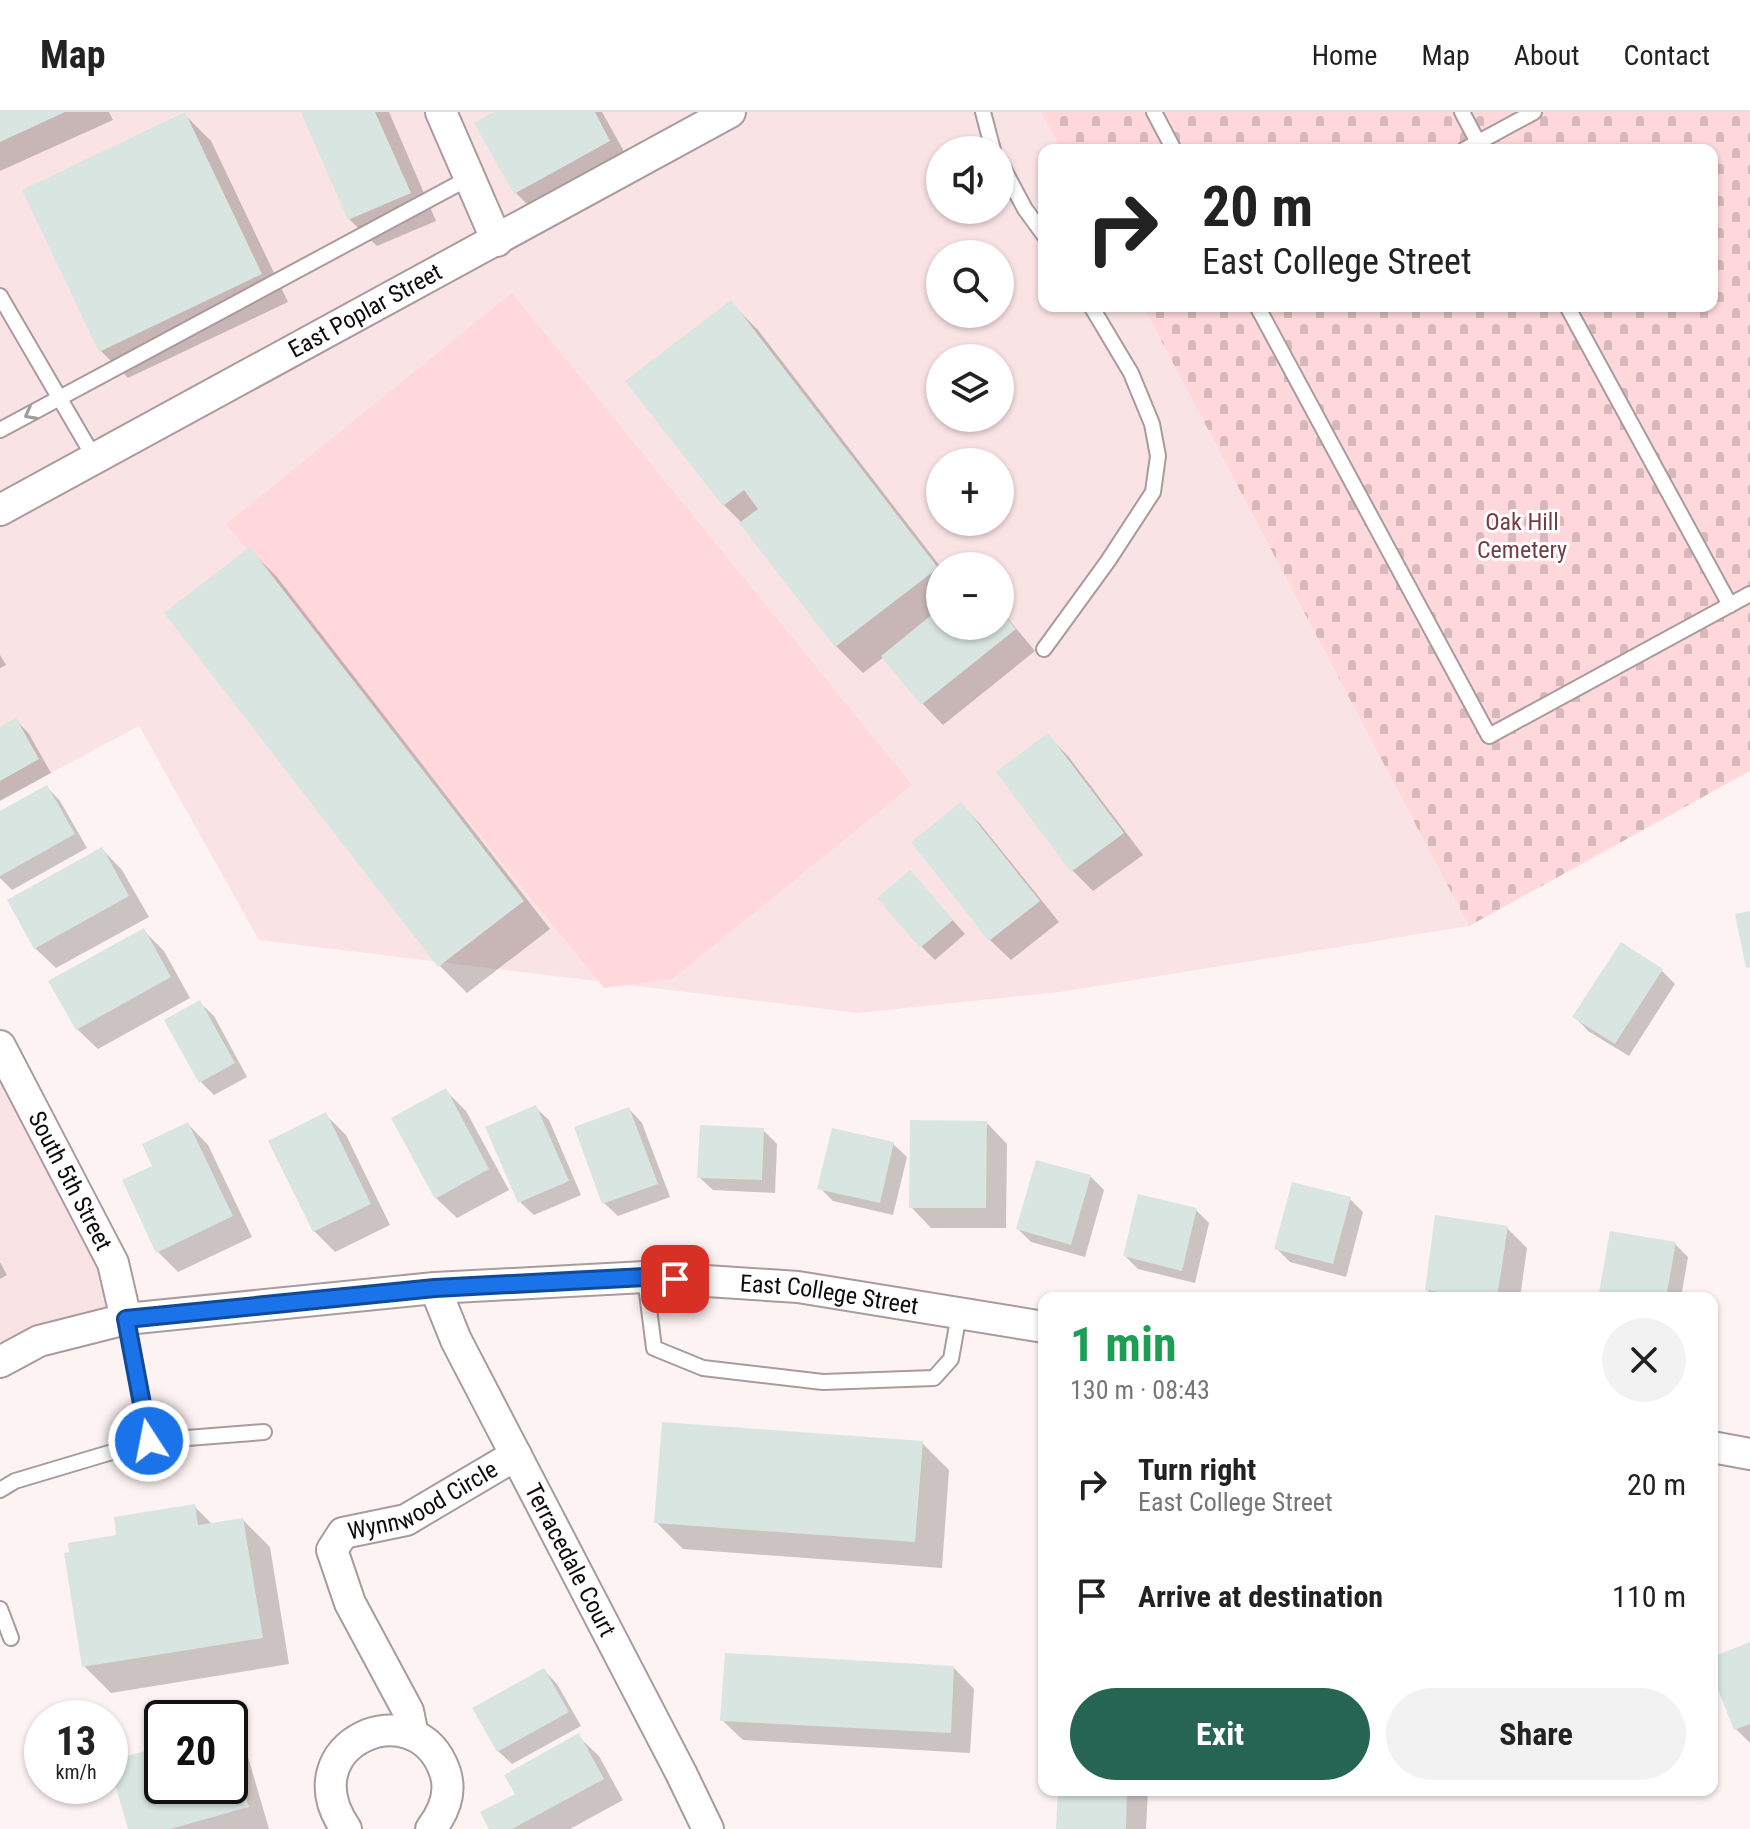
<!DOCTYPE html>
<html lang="en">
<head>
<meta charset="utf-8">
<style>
  :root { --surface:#fff; --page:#f2f2f2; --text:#222; --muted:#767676; --line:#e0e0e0; --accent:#256552 }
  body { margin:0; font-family:"Roboto Condensed",sans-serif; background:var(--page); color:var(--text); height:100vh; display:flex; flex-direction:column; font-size:30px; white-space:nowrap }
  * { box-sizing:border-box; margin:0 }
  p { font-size:26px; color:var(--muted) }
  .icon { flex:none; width:44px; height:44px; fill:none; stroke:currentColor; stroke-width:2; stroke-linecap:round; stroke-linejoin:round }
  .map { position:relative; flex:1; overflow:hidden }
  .details { position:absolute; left:1038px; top:1180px; width:680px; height:504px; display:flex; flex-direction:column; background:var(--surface); border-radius:16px; box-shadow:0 2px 6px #0004 }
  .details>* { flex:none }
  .hud { position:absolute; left:1038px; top:32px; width:680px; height:168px; border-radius:16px; box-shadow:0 2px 6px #0004; background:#fff; color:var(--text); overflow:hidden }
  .buttons { position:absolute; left:926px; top:24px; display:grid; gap:16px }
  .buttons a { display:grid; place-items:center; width:88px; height:88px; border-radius:50%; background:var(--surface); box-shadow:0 2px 6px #0004; font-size:40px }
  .speed { position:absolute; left:24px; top:1588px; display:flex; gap:16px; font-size:40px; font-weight:700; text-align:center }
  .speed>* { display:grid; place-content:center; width:104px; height:104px; border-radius:50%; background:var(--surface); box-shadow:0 2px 6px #0004; line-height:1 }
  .speed small { font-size:20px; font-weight:400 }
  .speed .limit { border:4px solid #111; border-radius:12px; background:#fff; color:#111 }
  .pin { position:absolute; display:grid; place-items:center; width:68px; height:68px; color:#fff; margin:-34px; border-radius:16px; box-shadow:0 4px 12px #0006 }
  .me { position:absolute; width:88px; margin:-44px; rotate:349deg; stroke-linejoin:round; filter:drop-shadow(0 0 6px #0008) }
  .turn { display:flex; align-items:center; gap:28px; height:168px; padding:0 32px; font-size:36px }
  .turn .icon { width:104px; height:104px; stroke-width:2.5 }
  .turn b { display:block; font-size:56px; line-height:68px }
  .round { display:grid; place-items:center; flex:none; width:84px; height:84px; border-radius:42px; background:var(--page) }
  .summary { display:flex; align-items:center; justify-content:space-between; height:136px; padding:0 32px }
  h1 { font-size:48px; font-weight:700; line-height:60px; color:#1e9e55 }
  .action { display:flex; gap:16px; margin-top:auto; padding:16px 32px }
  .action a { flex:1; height:92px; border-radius:48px; background:var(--accent); color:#fff; font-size:32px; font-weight:700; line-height:92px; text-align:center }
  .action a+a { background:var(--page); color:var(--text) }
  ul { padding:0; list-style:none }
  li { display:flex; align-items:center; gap:24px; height:112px; padding:0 32px }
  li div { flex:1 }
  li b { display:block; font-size:30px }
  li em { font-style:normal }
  header { display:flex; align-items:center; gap:48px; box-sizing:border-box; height:112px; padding:0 40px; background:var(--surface); border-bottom:2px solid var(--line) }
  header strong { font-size:38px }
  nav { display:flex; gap:44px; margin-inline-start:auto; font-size:28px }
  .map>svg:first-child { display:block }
  .built { fill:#fae3e4; fill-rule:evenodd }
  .cemetery { fill:url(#cemetery-stones) }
  .pitch { fill:#ffd8db }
  .shadow { fill:#0003 }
  .building { fill:#d8e5e0 }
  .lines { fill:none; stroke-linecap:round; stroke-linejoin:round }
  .service-casing { stroke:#a99b9c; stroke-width:18 }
  .minor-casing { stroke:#a99b9c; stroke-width:34 }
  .service { stroke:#fff; stroke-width:14 }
  .minor { stroke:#fff; stroke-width:30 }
  .oneway { stroke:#9f9d9d }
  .route-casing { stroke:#114b97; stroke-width:20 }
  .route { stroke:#1a73e8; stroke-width:14 }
  .labels { text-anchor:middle; stroke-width:6; stroke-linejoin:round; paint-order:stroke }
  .street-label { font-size:24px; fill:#0f0a0b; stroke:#fff }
  .park-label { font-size:24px; fill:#773c43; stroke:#fff }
</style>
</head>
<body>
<header>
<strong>Map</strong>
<nav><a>Home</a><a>Map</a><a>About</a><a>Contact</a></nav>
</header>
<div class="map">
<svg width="1750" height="1717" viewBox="0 0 1750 1717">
  <defs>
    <pattern id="cemetery-stones" width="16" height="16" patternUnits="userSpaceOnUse" patternTransform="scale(2)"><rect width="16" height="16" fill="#ffd8db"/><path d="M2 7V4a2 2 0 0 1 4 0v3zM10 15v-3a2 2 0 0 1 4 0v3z" fill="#d9b8bb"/></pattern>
  </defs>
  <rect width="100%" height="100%" fill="#fef3f3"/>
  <g class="built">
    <path d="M0 0H1041L1061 38H1044V194H1143L1469 814 1060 880 858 901 259 828 139 614 0 688ZM940 38H1000V98H940ZM940 142H1000V202H940ZM940 246H1000V306H940ZM940 350H1000V410H940ZM940 454H1000V514H940Z"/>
    <polygon points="0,950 125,1201 0,1267"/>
  </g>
  <polygon class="cemetery" points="1041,0 1750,0 1750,659 1469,814 1143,194 1712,194 1712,38 1061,38"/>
  <polygon class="pitch" points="512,181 912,673 672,867 604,876 226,412"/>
  <g class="shadow">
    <polygon points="0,0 109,0 113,8 0,59"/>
    <polygon points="303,0 389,0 436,109 377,134 349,107"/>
    <polygon points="498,0 602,0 630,50 536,101 516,81"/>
    <polygon points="184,2 211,29 288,190 128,266 101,239"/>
    <polygon points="730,190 758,218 940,454 940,514 1000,514 1000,497 1035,539 943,613 923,592 884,545 863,561 836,534 742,411 724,393"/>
    <polygon points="250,438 277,465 550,817 467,881 440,854 167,501"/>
    <polygon points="0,543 6,553 0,556"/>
    <polygon points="16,608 29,622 51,661 0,689 0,617"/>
    <polygon points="1048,624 1068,644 1143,743 1093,779 1073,759 999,660"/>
    <polygon points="47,675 60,689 87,736 12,778 0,766 0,701"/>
    <polygon points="961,692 981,713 1059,810 1011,848 990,828"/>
    <polygon points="102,737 122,758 149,805 56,856 35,836"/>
    <polygon points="910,760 965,822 935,848 921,834"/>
    <polygon points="143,818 164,839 190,886 98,937 77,917"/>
    <polygon points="1662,859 1675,872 1629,944 1588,919 1575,905"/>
    <polygon points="200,891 214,904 247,965 214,983 201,970"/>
    <polygon points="446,979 466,999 509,1078 457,1106 436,1086"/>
    <polygon points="535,995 549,1008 581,1083 534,1103 520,1090"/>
    <polygon points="629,997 642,1011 670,1085 618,1104 604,1091"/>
    <polygon points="326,1003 346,1023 390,1113 335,1140 314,1119"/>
    <polygon points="987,1011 1007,1032 1006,1116 931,1116 911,1095"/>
    <polygon points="188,1012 208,1033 252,1125 178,1160 158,1140"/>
    <polygon points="763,1018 777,1032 775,1081 713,1078 699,1065"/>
    <polygon points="893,1032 907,1045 893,1103 833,1089 820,1076"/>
    <polygon points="1090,1064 1104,1078 1085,1145 1031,1130 1018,1117"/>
    <polygon points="1350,1087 1363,1100 1346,1165 1290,1150 1277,1137"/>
    <polygon points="1196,1098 1209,1111 1195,1171 1138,1157 1125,1144"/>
    <polygon points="1507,1116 1527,1136 1520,1186 1435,1186 1427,1178"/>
    <polygon points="1675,1132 1688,1145 1681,1186 1600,1186"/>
    <polygon points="0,1150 7,1163 0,1167"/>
    <polygon points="922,1331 949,1358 942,1456 683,1437 656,1410"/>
    <polygon points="194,1394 213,1413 243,1408 270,1435 289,1552 111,1581 84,1554 72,1442"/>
    <polygon points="1750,1533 1750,1631 1736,1617 1712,1556 1712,1548"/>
    <polygon points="954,1556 974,1577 970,1641 743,1628 722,1608"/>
    <polygon points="544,1558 557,1572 581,1614 512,1652 498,1639"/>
    <polygon points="230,1622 246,1638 269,1717 130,1717 162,1636 162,1674 230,1674"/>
    <polygon points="578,1624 599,1644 623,1688 570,1717 492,1717 517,1682"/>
    <polygon points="1060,1678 1148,1678 1146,1717 1058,1717"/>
  </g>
  <g class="building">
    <polygon points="0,0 65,0 0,30"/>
    <polygon points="185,0 262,162 99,240 22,78"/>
    <polygon points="301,0 375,0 411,81 348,108"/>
    <polygon points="494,0 595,0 610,29 514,82 474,11"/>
    <polygon points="731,188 938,456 835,535 739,411 758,397 744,378 723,394 625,269"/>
    <polygon points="250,435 524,789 438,855 164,501"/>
    <polygon points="940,496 940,514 1000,514 1000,498 1016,517 921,593 881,544"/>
    <polygon points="16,606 39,647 0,669 0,615"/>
    <polygon points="1048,621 1124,721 1071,760 996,660"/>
    <polygon points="47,673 75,722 0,764 0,699"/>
    <polygon points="961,690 1040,789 989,829 911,730"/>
    <polygon points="102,735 129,784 34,837 7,788"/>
    <polygon points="910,758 953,808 920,836 877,786"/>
    <polygon points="1750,799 1750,855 1746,856 1735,802"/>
    <polygon points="144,816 171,865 76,918 48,869"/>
    <polygon points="1621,830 1663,857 1615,932 1572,905"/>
    <polygon points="200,888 235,951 199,971 164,908"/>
    <polygon points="446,976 489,1057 435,1087 391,1006"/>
    <polygon points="536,993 569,1069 518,1091 485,1015"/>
    <polygon points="629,995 658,1072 602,1092 574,1015"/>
    <polygon points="326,1000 371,1092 313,1120 268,1029"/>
    <polygon points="910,1008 987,1009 986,1096 909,1096"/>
    <polygon points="188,1010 233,1104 156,1141 122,1068 152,1054 142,1032"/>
    <polygon points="700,1013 764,1016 762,1068 697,1066"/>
    <polygon points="832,1016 894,1030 880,1091 817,1077"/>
    <polygon points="1036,1048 1091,1063 1071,1133 1016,1117"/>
    <polygon points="1292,1070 1351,1085 1333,1152 1274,1137"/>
    <polygon points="1138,1082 1197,1096 1182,1159 1123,1144"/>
    <polygon points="1435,1103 1508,1114 1497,1186 1481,1186 1425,1178"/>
    <polygon points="1610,1119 1676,1130 1666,1186 1598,1186"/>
    <polygon points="662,1310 923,1329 915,1430 654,1411"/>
    <polygon points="195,1392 198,1413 243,1406 263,1526 82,1555 64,1441 69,1440 68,1431 116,1423 114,1405"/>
    <polygon points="1750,1530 1750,1612 1734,1618 1712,1562 1712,1545"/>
    <polygon points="725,1541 954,1554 951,1621 720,1609"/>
    <polygon points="544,1556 569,1600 497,1640 472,1596"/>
    <polygon points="579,1621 604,1667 512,1717 489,1717 480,1700 515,1682 504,1663"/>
    <polygon points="230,1631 249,1695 170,1717 128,1717 110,1655 110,1649 162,1634 162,1674 230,1674"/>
    <polygon points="1058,1678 1127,1678 1126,1717 1056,1717"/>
  </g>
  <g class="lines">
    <g class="service-casing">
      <g id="service">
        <polyline points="983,0 993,38"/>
        <polyline points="1154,0 1174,38"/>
        <polyline points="1462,0 1482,38"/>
        <polyline points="1464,38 1534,0"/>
        <polyline points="1000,50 1025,97 1044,123"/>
        <polyline points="0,184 95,347"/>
        <polyline points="1257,194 1489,624 1750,482"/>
        <polyline points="1567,194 1730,493"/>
        <polyline points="0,318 469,66"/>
        <polyline points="1044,537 1108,449 1153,380 1158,344 1152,312 1131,261 1091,194"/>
        <polyline points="645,1165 654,1236 703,1256 823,1270 934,1266 951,1247 959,1202"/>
        <polyline points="149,1329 264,1320"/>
        <polyline points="0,1378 15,1369 149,1329 126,1207"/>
        <polyline points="0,1497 11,1526"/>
      </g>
    </g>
    <g class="minor-casing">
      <g id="minor">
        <polyline points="441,0 497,129"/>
        <path id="s1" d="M0 398 730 0"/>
        <path id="s2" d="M0 934 113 1151 126 1207"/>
        <path id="s3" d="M435 1176 456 1228 681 1661 708 1717"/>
        <path id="s4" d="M0 1250 39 1229 126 1207 435 1176 645 1165 798 1175 1044 1215"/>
        <polyline points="1712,1335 1750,1342"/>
        <path id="s5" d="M413 1623 408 1599 350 1491 332 1438 343 1421 406 1408 516 1343"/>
        <path d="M346 1717C287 1632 416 1576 445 1660 452 1681 444 1700 431 1717"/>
      </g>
    </g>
    <use href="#service" class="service"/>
    <use href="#minor" class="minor"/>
  </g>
  <defs><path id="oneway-chevron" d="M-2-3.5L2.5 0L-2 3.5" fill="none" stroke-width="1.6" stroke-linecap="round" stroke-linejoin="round" transform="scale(2)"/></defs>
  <use class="oneway" href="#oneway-chevron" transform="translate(30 302) rotate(152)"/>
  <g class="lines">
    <g class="route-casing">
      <polyline id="route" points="149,1329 126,1207 435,1176 645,1165 675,1167"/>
    </g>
    <use href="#route" class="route"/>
  </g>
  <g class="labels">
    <g class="street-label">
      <text dy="8" stroke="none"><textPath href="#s1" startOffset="416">East Poplar Street</textPath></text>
      <text dy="8" stroke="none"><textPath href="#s2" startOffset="152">South 5th Street</textPath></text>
      <text dy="8" stroke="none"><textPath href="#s4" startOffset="840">East College Street</textPath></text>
      <text dy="8" stroke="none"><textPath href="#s5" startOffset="310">Wynnwood Circle</textPath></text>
      <text dy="8" stroke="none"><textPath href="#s3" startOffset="304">Terracedale Court</textPath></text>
    </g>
    <g class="park-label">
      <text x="1522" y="418">Oak Hill<tspan x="1522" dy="28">Cemetery</tspan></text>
    </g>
  </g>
</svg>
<div class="buttons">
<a><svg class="icon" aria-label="sound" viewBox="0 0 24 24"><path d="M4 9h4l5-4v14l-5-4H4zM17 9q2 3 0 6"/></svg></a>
<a><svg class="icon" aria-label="search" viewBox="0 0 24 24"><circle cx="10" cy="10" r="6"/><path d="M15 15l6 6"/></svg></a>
<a><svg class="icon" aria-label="layers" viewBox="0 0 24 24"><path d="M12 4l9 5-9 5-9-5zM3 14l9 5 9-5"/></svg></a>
<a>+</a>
<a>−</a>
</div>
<div class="speed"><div>13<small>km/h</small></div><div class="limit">20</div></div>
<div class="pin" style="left:675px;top:1167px;background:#d93025"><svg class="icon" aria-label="arrive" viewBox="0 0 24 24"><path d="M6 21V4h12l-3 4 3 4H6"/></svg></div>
<svg class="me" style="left:149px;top:1329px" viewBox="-20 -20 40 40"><circle r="17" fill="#1a73e8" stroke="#fff" stroke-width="3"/><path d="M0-11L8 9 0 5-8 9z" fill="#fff"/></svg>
<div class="hud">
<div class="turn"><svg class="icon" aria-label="right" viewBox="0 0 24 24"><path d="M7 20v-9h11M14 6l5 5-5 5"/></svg><div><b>20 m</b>East College Street</div></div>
</div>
<section class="details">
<div class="summary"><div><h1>1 min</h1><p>130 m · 08:43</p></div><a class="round"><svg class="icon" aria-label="close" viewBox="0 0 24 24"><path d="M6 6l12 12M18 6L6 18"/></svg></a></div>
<ul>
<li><svg class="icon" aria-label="right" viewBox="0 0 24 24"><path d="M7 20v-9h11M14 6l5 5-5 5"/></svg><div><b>Turn right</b><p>East College Street</p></div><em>20 m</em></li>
<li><svg class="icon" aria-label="arrive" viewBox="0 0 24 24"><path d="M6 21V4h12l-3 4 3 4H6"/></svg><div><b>Arrive at destination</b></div><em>110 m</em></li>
</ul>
<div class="action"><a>Exit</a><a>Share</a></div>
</section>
</div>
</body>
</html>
